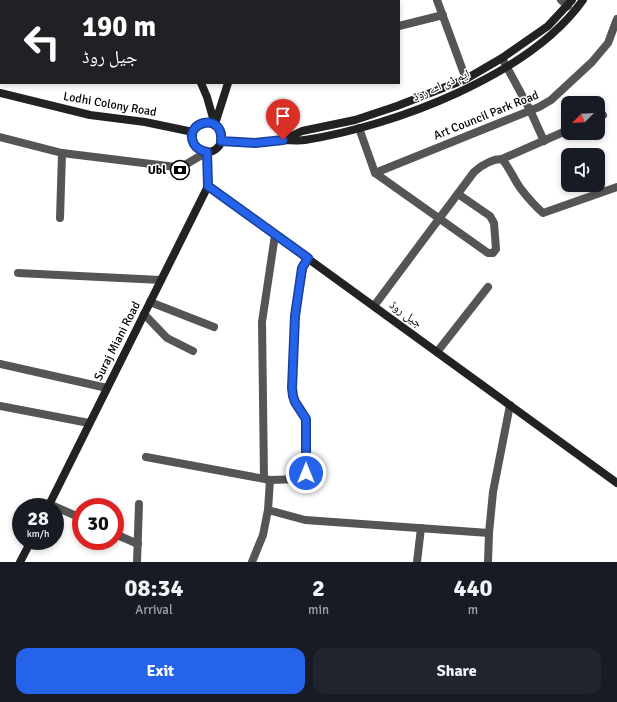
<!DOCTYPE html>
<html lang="en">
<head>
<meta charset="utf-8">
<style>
  :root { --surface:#171b24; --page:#20242c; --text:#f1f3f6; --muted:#9ea1a6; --accent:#2563eb }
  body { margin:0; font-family:Signika,"Noto Naskh Arabic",sans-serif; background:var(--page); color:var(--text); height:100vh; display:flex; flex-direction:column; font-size:15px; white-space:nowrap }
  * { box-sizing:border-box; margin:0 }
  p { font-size:13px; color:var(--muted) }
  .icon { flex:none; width:22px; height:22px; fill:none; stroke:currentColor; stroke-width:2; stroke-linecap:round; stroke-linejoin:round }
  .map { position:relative; height:562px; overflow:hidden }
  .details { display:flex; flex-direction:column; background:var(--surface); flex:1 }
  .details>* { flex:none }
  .hud { position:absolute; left:0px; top:0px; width:400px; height:84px; box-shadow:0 2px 6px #0003; background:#202124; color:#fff; overflow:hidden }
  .needle { width:26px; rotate:246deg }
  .buttons { position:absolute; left:561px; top:96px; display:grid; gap:8px }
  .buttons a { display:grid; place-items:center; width:44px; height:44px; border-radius:8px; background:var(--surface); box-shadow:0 2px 6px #0003; font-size:20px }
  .speed { position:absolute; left:12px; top:498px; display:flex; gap:8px; font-size:20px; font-weight:700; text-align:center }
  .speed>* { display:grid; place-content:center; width:52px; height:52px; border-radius:50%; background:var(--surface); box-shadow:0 2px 6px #0003; line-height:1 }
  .speed small { font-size:10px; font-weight:400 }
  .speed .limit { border:6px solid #d22; background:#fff; color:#111 }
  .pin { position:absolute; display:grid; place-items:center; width:34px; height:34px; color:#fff; margin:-41px -17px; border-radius:50% 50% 50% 0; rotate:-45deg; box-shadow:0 0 4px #0007 }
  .pin .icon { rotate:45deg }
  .me { position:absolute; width:44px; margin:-22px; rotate:0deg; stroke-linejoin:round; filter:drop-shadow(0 0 3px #0008) }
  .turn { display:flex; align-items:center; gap:14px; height:84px; padding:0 16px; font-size:18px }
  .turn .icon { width:52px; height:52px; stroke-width:2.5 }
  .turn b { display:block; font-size:28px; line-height:34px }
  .eta { display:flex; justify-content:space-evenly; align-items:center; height:68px; text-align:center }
  .eta b { font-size:24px; font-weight:700; line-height:28px }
  .button { display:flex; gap:8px; margin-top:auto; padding:8px 16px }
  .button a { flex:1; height:46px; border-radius:12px; background:var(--accent); color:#fff; font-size:16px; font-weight:700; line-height:46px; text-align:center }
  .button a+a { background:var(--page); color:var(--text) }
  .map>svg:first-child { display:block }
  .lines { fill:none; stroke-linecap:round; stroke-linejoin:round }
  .street { stroke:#555; stroke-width:8 }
  .secondary { stroke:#222; stroke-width:8 }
  .route-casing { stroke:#184099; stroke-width:10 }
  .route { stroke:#2563eb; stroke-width:7 }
  .labels { text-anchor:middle; stroke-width:3; stroke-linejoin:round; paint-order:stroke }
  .street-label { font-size:12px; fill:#000; stroke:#fff }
  .poi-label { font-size:12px; font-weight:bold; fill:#000; stroke:#fff; text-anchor:end }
</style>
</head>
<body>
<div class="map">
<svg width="617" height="562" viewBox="0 0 617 562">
  <rect width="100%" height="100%" fill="#fff"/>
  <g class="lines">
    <g class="street">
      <polyline points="279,0 283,1"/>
      <polyline points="437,0 466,79"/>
      <polyline points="561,0 568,6"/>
      <polyline points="44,1 44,0"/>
      <polyline points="310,1 317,0"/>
      <polyline points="0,15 1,15"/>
      <polyline points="399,26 443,15"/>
      <polyline points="502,58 530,110 544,141"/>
      <polyline points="598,117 603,115"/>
      <polyline points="359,128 375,173 488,253 493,253 496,249 494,223 490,216 458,194"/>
      <polyline points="0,137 62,153 176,167 183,166 207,152"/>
      <polyline points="502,159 568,130"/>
      <polyline points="375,173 539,107 551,100 592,62 608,43 617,19"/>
      <polyline points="60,218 62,153"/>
      <polyline points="18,273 161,280"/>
      <polyline points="150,302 214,327"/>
      <path d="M374 306 474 172C482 165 491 159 502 159 510 168 514 180 521 189 528 198 535 206 543 213L617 187"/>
      <polyline points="144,314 167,338 193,351"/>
      <polyline points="437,352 488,287"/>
      <polyline points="0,364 107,388"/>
      <polyline points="0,406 89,423"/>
      <polyline points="146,457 270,480 301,479 304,478 306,473 306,419 295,402 293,396 292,388 295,316 303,268 308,258"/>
      <polyline points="264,478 262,322 275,235"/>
      <polyline points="49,504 81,518"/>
      <polyline points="268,510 305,520 489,533"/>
      <polyline points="115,534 138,544"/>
      <polyline points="137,562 139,504"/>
      <polyline points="252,562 263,535 268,510 270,480"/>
      <polyline points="417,562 421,528"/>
      <polyline points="488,562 489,533 493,492 510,405"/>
    </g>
    <g class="secondary">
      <polyline points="146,0 147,1"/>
      <polyline points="252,1 253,0"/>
      <polyline points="201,83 207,97 215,125"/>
      <polyline points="0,93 90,115 145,122 193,132"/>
      <circle cx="207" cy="137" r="15"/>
      <polyline points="215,124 228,83"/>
      <polyline points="285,139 302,131 355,120 397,106 466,79 502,58 548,26 572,0"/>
      <path d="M221 141C232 142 243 143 254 143 264 143 274 141 284 140 291 140 299 141 305 140 394 126 530 75 583 0"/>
      <polyline points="207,152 208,186 617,483"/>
      <polyline points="48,507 208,186"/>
      <polyline points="20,562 31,541"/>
    </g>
  </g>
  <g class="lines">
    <g class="route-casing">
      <path id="route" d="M283 140 255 143 221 141C224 111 182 122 194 144 197 149 202 151 207 152L208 186 308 258 302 268 295 316 292 388 293 396 295 402 306 419V473"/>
    </g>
    <use href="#route" class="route"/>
  </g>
  <defs>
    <g id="bank-ring" transform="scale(1)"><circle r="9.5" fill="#fff" stroke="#000" stroke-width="1.5"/><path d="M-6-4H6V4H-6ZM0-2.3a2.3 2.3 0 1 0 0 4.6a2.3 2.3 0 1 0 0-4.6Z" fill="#000"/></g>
  </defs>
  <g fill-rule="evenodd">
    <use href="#bank-ring" x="180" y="170"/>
  </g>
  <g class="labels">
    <g class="street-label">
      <text transform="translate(441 85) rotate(-24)" y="4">ایم ڈی اے روڈ</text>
      <text transform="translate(110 104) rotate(10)" y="4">Lodhi Colony Road</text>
      <text transform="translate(486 115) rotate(-22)" y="4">Art Council Park Road</text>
      <text transform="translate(406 314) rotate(36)" y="4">جیل روڈ</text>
      <text transform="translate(117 341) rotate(-63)" y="4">Suraj Miani Road</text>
    </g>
    <g class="poi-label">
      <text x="166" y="174">Ubl</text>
    </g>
  </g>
</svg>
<div class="buttons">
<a><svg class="needle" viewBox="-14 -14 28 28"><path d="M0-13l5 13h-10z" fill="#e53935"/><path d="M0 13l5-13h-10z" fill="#9ea1a6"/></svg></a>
<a><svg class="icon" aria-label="sound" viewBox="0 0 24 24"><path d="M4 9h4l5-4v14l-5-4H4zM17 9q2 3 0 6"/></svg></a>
</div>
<div class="speed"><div>28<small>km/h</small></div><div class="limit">30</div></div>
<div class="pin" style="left:283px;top:140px;background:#d93025"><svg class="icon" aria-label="arrive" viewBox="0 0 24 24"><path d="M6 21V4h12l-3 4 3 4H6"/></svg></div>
<svg class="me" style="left:306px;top:473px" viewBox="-20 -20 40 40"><circle r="17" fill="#2563eb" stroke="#fff" stroke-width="3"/><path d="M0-11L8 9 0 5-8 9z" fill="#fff"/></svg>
<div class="hud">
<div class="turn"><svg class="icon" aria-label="left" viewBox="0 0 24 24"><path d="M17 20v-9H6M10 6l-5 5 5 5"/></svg><div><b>190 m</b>جیل روڈ</div></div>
</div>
</div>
<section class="details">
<div class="eta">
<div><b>08:34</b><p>Arrival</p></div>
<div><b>2</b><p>min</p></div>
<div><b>440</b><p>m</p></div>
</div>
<div class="button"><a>Exit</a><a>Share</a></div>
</section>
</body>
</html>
